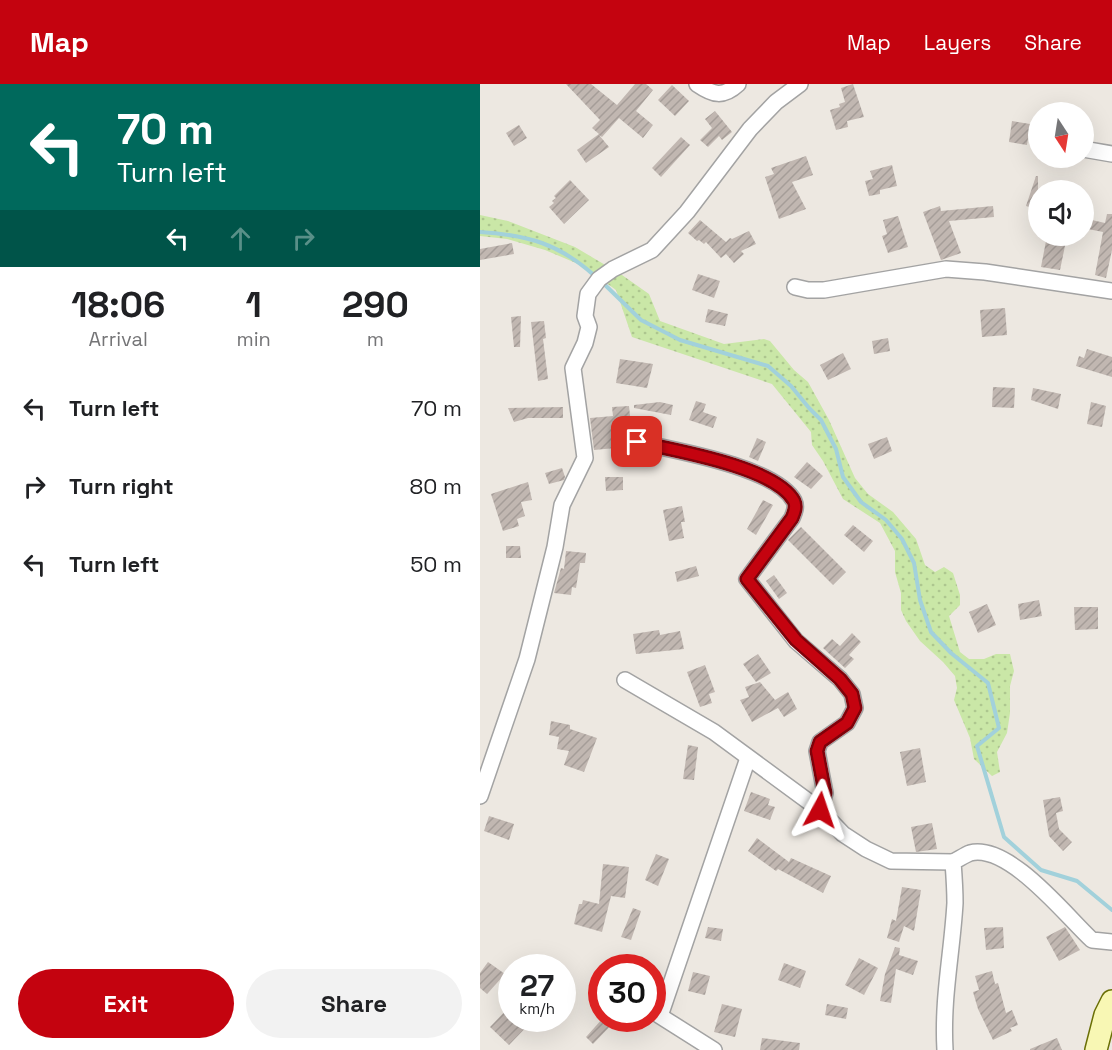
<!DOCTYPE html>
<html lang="en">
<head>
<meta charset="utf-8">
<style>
  :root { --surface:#fff; --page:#f2f2f2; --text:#202124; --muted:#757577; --accent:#c4030f }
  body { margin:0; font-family:"Space Grotesk",sans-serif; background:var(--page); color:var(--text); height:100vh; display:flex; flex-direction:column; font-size:22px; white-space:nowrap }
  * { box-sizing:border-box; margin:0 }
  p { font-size:20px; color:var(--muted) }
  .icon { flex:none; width:33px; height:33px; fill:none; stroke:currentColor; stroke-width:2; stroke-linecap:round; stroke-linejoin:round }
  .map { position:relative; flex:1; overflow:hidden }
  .sheet { display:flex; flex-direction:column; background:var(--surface); width:480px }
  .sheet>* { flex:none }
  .top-card { background:#00695c; color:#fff; overflow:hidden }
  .needle { width:39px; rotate:168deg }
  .fabs { position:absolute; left:548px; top:18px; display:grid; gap:12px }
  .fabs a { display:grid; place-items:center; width:66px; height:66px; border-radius:50%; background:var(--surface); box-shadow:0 6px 24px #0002; font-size:30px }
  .speed { position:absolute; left:18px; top:870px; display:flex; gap:12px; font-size:30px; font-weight:700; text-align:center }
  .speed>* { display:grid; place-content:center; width:78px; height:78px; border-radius:50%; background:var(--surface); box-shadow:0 6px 24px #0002; line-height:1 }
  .speed small { font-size:15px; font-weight:400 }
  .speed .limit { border:9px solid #d22; background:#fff; color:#111 }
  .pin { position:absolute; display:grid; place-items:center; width:51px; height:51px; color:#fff; margin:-26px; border-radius:12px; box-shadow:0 3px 9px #0006 }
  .me { position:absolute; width:66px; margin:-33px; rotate:5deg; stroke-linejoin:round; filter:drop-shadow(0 0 4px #0008) }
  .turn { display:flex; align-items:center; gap:21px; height:126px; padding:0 18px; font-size:27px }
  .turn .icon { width:78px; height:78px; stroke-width:2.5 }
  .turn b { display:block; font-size:42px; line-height:51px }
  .lanes { display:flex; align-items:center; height:57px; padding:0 18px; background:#0003; justify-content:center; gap:30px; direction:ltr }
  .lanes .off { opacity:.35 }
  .eta { display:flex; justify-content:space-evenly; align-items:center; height:102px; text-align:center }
  .eta b { font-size:36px; font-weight:700; line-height:42px }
  .button { display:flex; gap:12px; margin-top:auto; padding:12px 18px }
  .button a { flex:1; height:69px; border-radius:36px; background:var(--accent); color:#fff; font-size:24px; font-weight:700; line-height:69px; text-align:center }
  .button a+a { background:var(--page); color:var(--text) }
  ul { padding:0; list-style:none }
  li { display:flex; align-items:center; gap:18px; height:78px; padding:0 18px }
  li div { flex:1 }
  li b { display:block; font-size:22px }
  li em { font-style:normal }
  header { display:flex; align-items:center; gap:36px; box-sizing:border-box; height:84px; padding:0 30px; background:var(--accent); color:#fff }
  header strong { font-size:28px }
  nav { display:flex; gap:33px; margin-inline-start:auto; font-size:21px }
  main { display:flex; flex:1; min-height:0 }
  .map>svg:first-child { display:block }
  .grass { fill:url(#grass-dots) }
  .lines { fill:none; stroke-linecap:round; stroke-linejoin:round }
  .stream { stroke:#a2d1db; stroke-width:4 }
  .building { fill:url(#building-hatch) }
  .street-casing { stroke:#a3a3a3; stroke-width:18 }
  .secondary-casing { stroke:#6a6f06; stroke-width:24 }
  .street { stroke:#fff; stroke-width:15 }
  .secondary { stroke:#f8f7b4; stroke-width:21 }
  .route-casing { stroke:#7f020a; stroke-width:15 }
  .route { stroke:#c4030f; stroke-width:10 }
</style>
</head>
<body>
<header>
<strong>Map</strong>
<nav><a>Map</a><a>Layers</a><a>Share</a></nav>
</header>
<main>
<section class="sheet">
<div class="top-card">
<div class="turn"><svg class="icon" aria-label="left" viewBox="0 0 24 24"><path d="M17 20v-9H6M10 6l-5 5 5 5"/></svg><div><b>70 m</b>Turn left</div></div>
<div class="lanes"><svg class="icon" aria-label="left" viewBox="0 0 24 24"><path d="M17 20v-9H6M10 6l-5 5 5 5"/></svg><svg class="icon off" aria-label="ahead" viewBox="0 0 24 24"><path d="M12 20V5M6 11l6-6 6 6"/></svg><svg class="icon off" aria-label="right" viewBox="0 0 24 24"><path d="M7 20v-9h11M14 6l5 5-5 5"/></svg></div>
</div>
<div class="eta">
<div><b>18:06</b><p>Arrival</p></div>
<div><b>1</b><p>min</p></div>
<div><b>290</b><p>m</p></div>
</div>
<ul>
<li><svg class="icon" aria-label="left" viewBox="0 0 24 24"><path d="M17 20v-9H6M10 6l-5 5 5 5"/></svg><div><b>Turn left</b></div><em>70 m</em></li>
<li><svg class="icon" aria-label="right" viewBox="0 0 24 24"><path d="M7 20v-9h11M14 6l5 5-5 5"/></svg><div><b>Turn right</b></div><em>80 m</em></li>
<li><svg class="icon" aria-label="left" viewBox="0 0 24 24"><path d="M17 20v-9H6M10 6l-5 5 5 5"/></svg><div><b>Turn left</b></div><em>50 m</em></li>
</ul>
<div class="button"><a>Exit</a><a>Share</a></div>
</section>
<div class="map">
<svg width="632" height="966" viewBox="0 0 632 966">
  <defs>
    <pattern id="grass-dots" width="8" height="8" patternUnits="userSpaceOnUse" patternTransform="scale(1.5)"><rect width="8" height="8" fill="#cae7a7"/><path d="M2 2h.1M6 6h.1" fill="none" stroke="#adc68f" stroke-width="1.8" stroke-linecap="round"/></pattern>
    <pattern id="building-hatch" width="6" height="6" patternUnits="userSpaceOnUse" patternTransform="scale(1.5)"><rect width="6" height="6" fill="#c1b7b1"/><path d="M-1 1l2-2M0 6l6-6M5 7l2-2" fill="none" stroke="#a59d98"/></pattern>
  </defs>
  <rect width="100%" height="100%" fill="#ede8e1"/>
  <polygon class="grass" points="0,131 28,137 95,163 142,191 169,210 180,237 244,260 284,255 290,257 314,286 328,298 349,336 375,394 388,410 413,428 436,455 445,481 455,488 464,483 473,489 480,511 480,521 469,532 480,568 489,575 504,575 516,570 530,570 534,587 530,602 530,629 527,649 517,668 520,688 512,692 494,675 490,654 474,616 477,604 475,592 463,578 440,557 426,537 421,526 421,509 415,488 415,467 400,439 363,415 343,377 332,361 331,348 292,300 152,253 136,206 103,182 65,166 27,155 0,152"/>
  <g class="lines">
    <g class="stream">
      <path d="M0 148C48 151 80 160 116 193"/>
      <polyline points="122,198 161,236 200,256 288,282 311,302 329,324 341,336 356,365 363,393 381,418 406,436 422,455 434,479 440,516 451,548 471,569 508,599 519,644 497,662 524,753 561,786 597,797 632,826"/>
    </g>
  </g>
  <g class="building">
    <polygon points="86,0 111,0 137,21 155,0 166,0 173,6 156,27 173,41 163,54 139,34 122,53 119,51 129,63 106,79 97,66 119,50 112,44 120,36"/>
    <polygon points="373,0 384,33 367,37 368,43 356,46 350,26 360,23 359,20 365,18 361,4"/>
    <polygon points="192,1 209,17 195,32 178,16"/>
    <polygon points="235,27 252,48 242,56 239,52 228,63 220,56 232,44 225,35"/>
    <polygon points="532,37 550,40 547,61 529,58"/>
    <polygon points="39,41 47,54 34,62 26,49"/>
    <polygon points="201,53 210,61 181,93 172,84"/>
    <polygon points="326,72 333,91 312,98 326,125 299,135 285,93 294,90 291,84"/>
    <polygon points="412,81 417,102 400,106 400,110 389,112 385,97 393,95 390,87"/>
    <polygon points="556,92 558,92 558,126 546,122"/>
    <polygon points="90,96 109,116 84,140 69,123 74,119 72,117 76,114 74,112"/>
    <polygon points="460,122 461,127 513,122 514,133 469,137 481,169 461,176 443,128"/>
    <polygon points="627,130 632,130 632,166 626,194 615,191 623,148 603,144 603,134 625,139"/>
    <polygon points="418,132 428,163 408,169 402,152 407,150 403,136"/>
    <polygon points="220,136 246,158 250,154 252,155 269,147 276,160 261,167 264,170 254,179 246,170 241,174 226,158 224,160 219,156 217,157 208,149"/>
    <polygon points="567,152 587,152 580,186 561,183"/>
    <polygon points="32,159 34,170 0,176 0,165"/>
    <polygon points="218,190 240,197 234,214 212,206"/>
    <polygon points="525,224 527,251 502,253 500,226"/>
    <polygon points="228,225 248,230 245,242 225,238"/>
    <polygon points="41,232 40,263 34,263 31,233"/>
    <polygon points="64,237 66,254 63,255 68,295 58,297 51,238"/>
    <polygon points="408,254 410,267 394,270 392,257"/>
    <polygon points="607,265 632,273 632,293 596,282 599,272 604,274"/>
    <polygon points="363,269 371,285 348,296 340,281"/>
    <polygon points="140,275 173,280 167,304 136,299"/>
    <polygon points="513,303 535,304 534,324 512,323"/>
    <polygon points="553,304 581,310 578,325 551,316"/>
    <polygon points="216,317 226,320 223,328 237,333 233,344 209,336"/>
    <polygon points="180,318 193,321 191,331 154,324 154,321"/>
    <polygon points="611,318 626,322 622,343 607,340"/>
    <polygon points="149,322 152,350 145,356 146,363 114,366 110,334 133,332 132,323"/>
    <polygon points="83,323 83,334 48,334 34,338 28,324"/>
    <polygon points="407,353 412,367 394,375 388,360"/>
    <polygon points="277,354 286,358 278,377 269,373"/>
    <polygon points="327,378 343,392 331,405 314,393"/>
    <polygon points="82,384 85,393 84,396 69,400 65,389"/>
    <polygon points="125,393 143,393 143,406 126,407"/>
    <polygon points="48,398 52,416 41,418 45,432 37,435 39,442 23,447 11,410"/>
    <polygon points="283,416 293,421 276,451 267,445"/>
    <polygon points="202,422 205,438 201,438 204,454 189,457 183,426"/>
    <polygon points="373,441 393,457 384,468 364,451"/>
    <polygon points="321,443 366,488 353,501 308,456"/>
    <polygon points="26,462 40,462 41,474 26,474"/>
    <polygon points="86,467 106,469 105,479 100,479 96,504 92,503 91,511 74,509 81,484 84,485"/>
    <polygon points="216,482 219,492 197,498 195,488"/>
    <polygon points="294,491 307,509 299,515 286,497"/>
    <polygon points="559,516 562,532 540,536 538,520"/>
    <polygon points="507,520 516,541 498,549 489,528"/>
    <polygon points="594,523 618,523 618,545 595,546"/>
    <polygon points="179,546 180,551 200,547 204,565 156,570 153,550"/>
    <polygon points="372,549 381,558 369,571 374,575 365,584 343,564 352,555 360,562"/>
    <polygon points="278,570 291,589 276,598 263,580"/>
    <polygon points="225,581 235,608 229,610 232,619 220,623 207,588"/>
    <polygon points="280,598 295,616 308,608 317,625 304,633 298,624 272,638 260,616 269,613 265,603"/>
    <polygon points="71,637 90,641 90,645 117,654 104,688 84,681 89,667 77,665 79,653 69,651"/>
    <polygon points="208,661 218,663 214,696 203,695"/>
    <polygon points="440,664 446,698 427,702 420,668"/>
    <polygon points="271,708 290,715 288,721 295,723 290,736 264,727"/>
    <polygon points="580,713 583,727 576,729 579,745 592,758 583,767 569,752 563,716"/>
    <polygon points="9,732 34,740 29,756 4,747"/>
    <polygon points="452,739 457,765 436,768 431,743"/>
    <polygon points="277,754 309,778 311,774 351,792 343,809 298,785 296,787 268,767"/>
    <polygon points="176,770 189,775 178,802 165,796"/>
    <polygon points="123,780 149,783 145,814 131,812 122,848 94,840 99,820 102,820 103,816 119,820"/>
    <polygon points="422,803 441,806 434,847 424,842 419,858 407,854 412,835 416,837"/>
    <polygon points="153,824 161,827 151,856 141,853"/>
    <polygon points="228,843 243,845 241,857 225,854"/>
    <polygon points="523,843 524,864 506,866 504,844"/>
    <polygon points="585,843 600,866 579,877 566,853"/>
    <polygon points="415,863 420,864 419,871 438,877 433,891 416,885 411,919 400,917 405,890"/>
    <polygon points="146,870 163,873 160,884 141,884"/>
    <polygon points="379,874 398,884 384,911 365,901"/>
    <polygon points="8,878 25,890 7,910 0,904 0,889"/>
    <polygon points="304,879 326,887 320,904 298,896"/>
    <polygon points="512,887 515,900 518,899 526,929 532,926 538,941 530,944 532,947 513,956 498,925 493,908 499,906 495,892"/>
    <polygon points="213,888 230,892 225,911 208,907"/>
    <polygon points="32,920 32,934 55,934 29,961 10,943"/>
    <polygon points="242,920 262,925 255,953 234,948"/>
    <polygon points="347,920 368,924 366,935 345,931"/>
    <polygon points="123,934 138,934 113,960 106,953"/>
    <polygon points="282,954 320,959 319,966 280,966"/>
    <polygon points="577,954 582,966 550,966 550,965"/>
  </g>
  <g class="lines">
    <g class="street-casing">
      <g id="street">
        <path d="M217 0C233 11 243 14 258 0"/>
        <polyline points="603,65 632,70"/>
        <polyline points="315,203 328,206 344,206 466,185 505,188 632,207"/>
        <path d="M157 358C193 366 296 383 314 417 317 423 314 429 312 434L267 495 316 557 360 595 372 610 375 624 367 639 340 658 337 667 345 709 340 726"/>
        <polyline points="145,596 234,648 340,726 363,750 386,765 411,777 473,778"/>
        <polyline points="0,712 47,575 75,463 82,421 105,374 93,284 105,259 109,243 105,232 108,210 119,195 133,185 172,166 207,128 270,45 296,18 320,0"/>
        <polyline points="234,966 180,932 268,674"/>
        <path d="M465 966C462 914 472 870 475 819 475 805 474 791 473 778 479 775 485 771 490 769 529 759 586 832 612 856L632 858"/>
      </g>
    </g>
    <g class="secondary-casing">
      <polyline id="secondary" points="616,966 625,931 632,917"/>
    </g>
    <use href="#street" class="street"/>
    <use href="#secondary" class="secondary"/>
  </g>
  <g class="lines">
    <g class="route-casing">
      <path id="route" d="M157 358C193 366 296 383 314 417 317 423 314 429 312 434L267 495 316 556 360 595 372 610 375 624 367 639 340 658 337 667 345 709 340 726"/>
    </g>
    <use href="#route" class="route"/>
  </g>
</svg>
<div class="fabs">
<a><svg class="needle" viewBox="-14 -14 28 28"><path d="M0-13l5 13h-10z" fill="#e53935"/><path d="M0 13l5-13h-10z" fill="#757577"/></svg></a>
<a><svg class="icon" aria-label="sound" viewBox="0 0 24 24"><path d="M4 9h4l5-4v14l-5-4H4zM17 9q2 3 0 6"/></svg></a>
</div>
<div class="speed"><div>27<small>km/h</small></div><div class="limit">30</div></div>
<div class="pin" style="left:157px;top:358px;background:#d93025"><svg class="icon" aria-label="arrive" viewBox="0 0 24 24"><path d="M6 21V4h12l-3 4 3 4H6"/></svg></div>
<svg class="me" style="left:340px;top:726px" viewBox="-20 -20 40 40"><path d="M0-17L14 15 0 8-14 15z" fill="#c4030f" stroke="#fff" stroke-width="4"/></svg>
</div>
</main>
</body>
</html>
